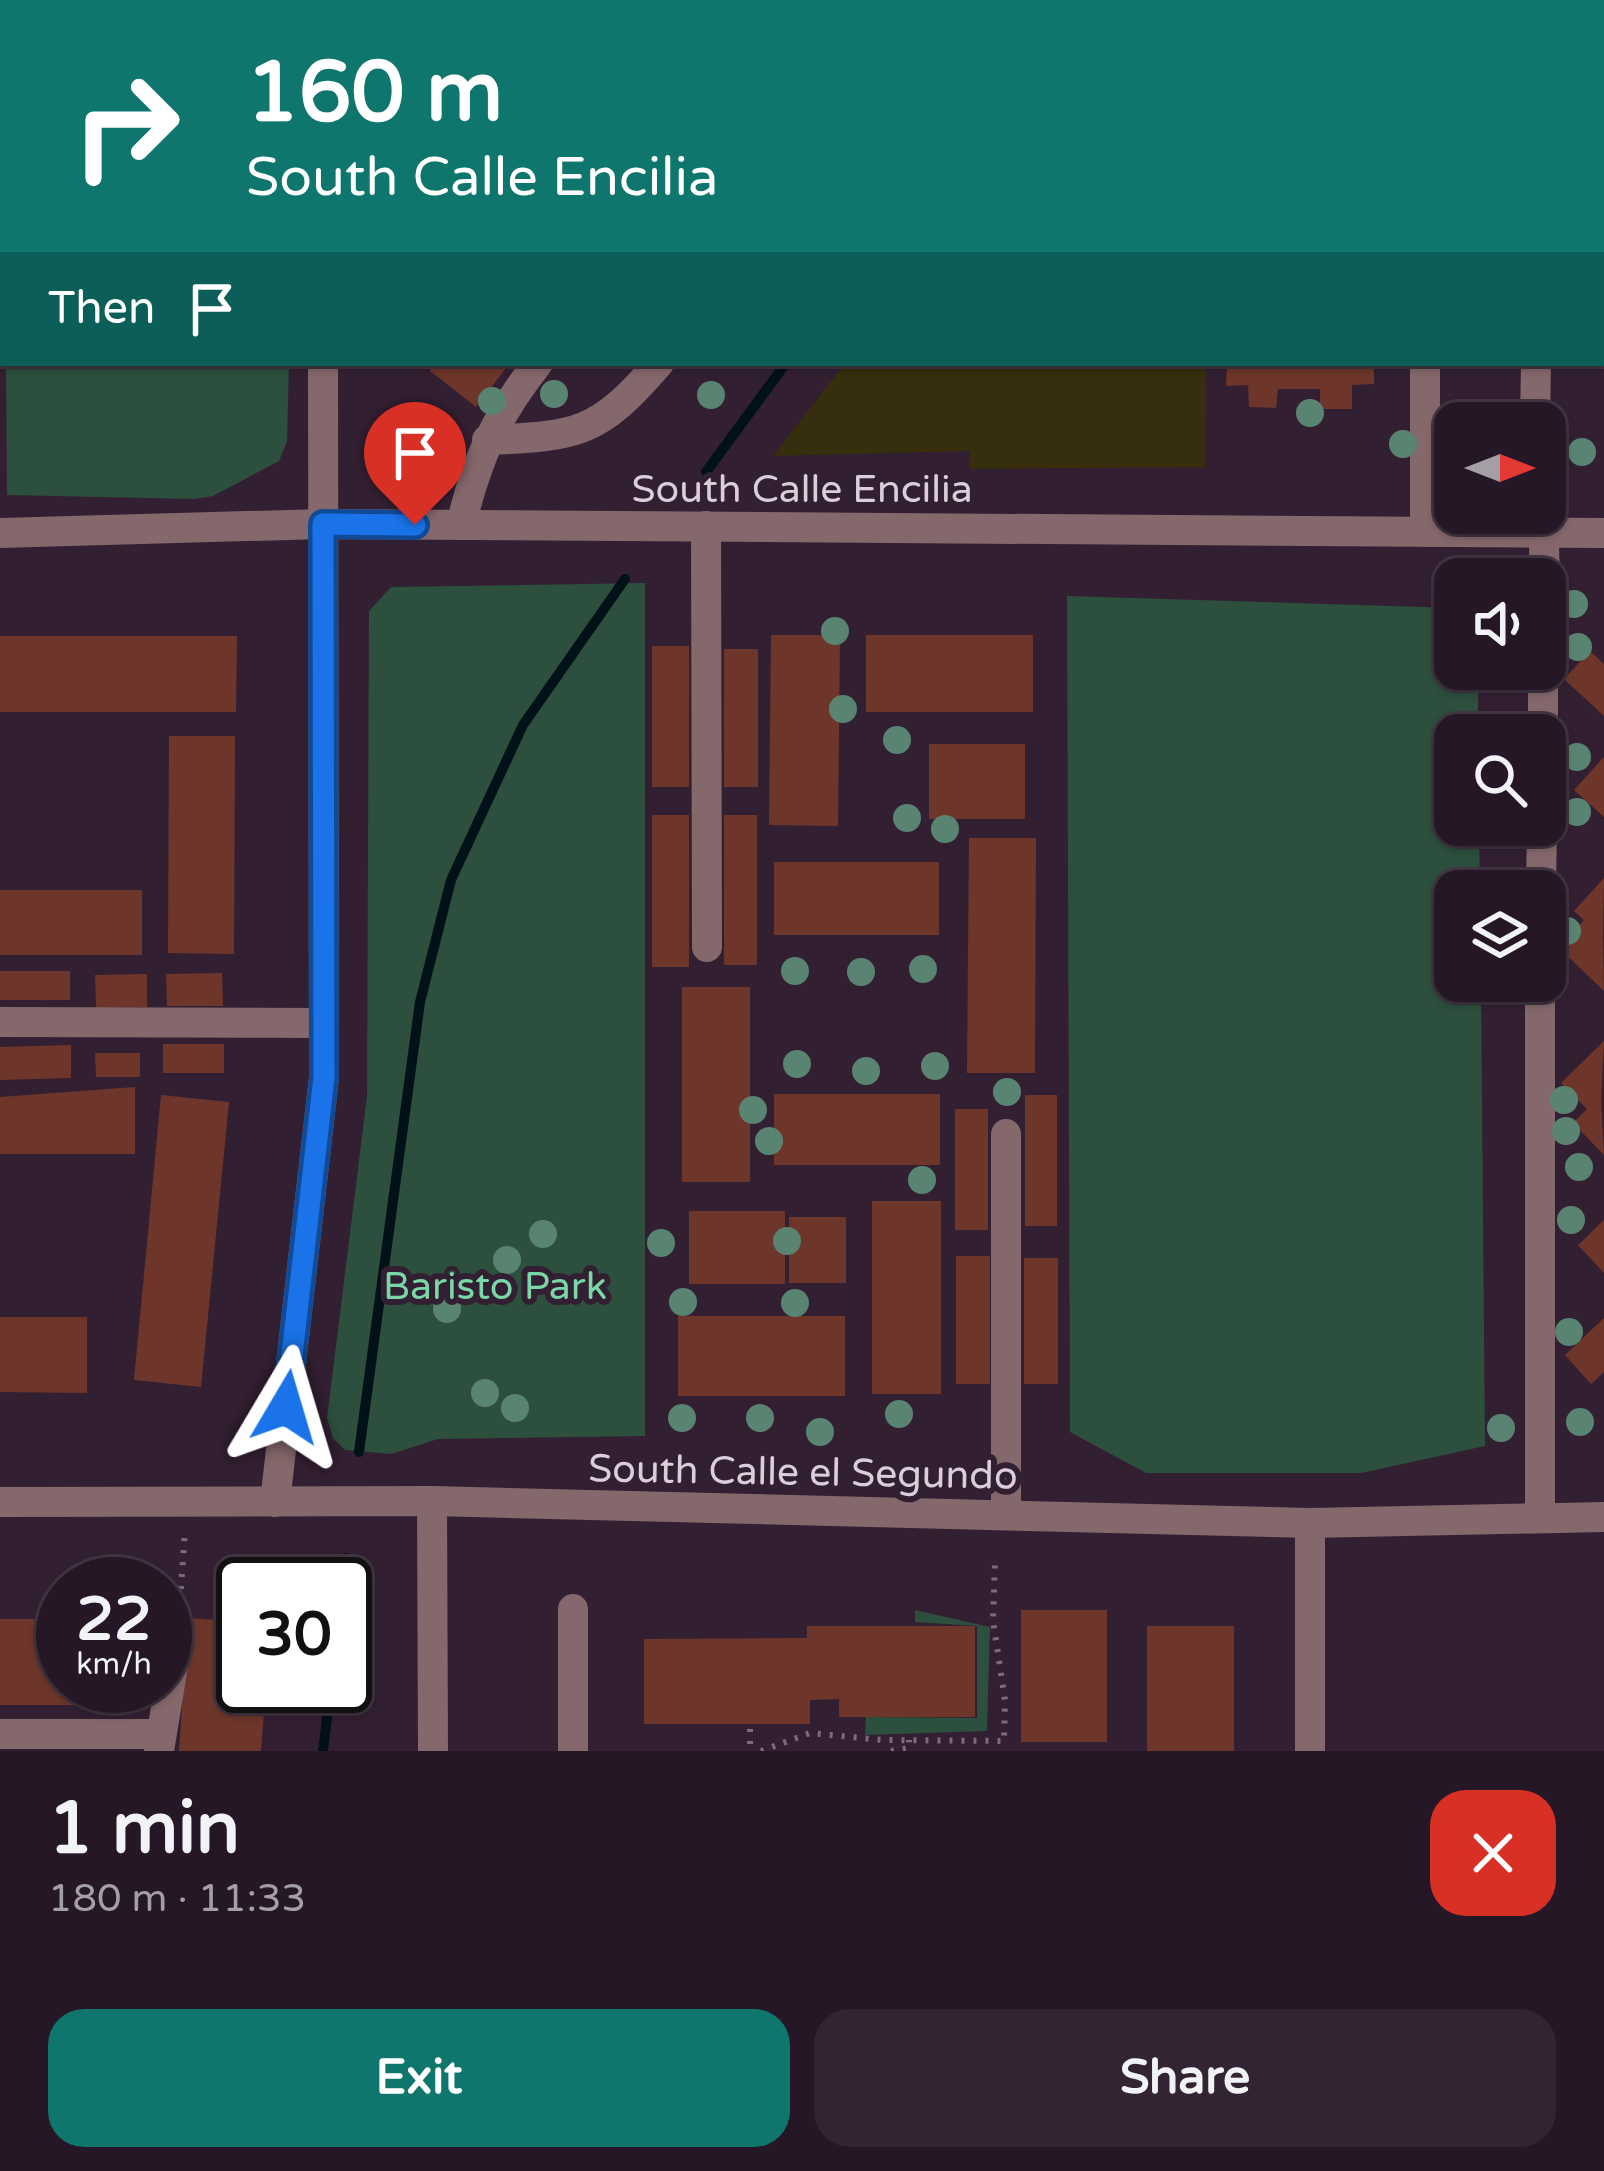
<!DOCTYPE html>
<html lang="en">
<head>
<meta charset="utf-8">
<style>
  :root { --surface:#261726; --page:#322432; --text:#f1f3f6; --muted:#a49fa7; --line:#423643; --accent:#0f766e }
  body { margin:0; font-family:"Varela Round",sans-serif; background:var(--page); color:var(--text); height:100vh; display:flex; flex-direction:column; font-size:45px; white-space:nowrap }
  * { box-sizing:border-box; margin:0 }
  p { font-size:39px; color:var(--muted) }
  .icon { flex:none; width:66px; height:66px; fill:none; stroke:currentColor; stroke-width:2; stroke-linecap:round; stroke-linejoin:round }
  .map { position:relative; height:1751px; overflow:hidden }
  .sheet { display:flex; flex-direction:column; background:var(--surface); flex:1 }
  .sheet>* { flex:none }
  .top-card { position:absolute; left:0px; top:0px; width:1605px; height:366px; box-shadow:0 3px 9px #0004,0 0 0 3px var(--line); background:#0f766e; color:#fff; overflow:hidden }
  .needle { width:78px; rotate:90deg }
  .controls { position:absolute; left:1434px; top:402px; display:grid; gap:24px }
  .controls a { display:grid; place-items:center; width:132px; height:132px; border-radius:24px; background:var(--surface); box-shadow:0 3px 9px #0004,0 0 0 3px var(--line); font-size:60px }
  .speed { position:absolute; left:36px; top:1557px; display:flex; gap:24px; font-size:60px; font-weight:700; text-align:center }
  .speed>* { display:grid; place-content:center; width:156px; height:156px; border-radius:50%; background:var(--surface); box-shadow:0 3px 9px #0004,0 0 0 3px var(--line); line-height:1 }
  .speed small { font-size:30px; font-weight:400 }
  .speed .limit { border:6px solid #111; border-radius:18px; background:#fff; color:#111 }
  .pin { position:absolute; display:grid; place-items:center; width:102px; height:102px; color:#fff; margin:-123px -51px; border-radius:50% 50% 50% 0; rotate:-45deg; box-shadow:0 0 12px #0007 }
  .pin .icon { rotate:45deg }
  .me { position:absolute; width:132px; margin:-66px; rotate:7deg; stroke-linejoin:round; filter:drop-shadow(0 0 9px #0008) }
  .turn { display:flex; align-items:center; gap:42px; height:252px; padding:0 48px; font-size:54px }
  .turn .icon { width:156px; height:156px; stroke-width:2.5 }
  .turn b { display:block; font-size:84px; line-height:102px }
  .then { display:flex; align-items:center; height:114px; padding:0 48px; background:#0003; gap:24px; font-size:45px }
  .round { display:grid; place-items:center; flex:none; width:126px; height:126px; border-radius:36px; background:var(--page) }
  .summary { display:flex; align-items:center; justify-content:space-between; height:204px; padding:0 48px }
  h1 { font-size:72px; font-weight:700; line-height:90px }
  .button { display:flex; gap:24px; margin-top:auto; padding:24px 48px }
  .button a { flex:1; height:138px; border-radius:36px; background:var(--accent); color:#fff; font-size:48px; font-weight:700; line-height:138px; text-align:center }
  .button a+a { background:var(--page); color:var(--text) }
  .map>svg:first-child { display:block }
  .green { fill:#2d4f3d }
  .sand { fill:#362e0d }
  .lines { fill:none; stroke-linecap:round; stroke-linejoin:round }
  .stream { stroke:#001118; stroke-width:10 }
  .building { fill:#6e362a }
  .path { stroke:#7c6b7c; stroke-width:6; stroke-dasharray:3 9; stroke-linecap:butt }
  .minor { stroke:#85686b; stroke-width:30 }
  .tree { fill:#5a8472 }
  .route-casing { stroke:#114b97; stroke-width:30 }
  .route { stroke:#1a73e8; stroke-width:21 }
  .labels { text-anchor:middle; stroke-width:12; stroke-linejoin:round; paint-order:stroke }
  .street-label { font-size:39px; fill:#dbcedb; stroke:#331f32 }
  .park-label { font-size:39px; fill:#7ad7a7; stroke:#331f32 }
</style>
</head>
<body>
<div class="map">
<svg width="1604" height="1751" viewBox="0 0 1604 1751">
  <rect width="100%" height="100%" fill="#331f32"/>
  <g class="green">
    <rect x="6" y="0" width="270" height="3"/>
    <polygon points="6,363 289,363 287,441 279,461 213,496 195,499 7,495"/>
    <polygon points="645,583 645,1436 438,1439 391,1454 345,1450 333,1438 327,1418 367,1096 369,611 391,587"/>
    <polygon points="1067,596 1455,608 1455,669 1478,669 1478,735 1455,735 1455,825 1479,825 1480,891 1455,891 1455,981 1481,981 1485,1446 1361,1473 1146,1473 1070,1432"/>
    <polygon points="915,1610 990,1627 987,1731 865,1735 866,1717 977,1718 977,1626 915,1622"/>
  </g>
  <polygon class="sand" points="845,363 1206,363 1205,467 969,469 970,451 773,456"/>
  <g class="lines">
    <g class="stream">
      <polyline points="987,3 988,0"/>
      <polyline points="706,472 786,363"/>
      <polyline points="359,1452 420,1002 451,880 523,725 625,579"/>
      <polyline points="343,1584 346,1558"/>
      <polyline points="323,1751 331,1686"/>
    </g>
  </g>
  <g class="building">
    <polygon points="436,363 510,363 476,407 430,371"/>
    <polygon points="1227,363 1374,363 1374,384 1352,385 1352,409 1320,409 1320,389 1278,389 1276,408 1249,407 1248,385 1226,386"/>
    <polygon points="771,635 840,635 838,826 769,825"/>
    <rect x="866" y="635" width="167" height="77"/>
    <polygon points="0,636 237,636 236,712 0,712"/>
    <rect x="652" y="646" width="37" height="141"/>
    <rect x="724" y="649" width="34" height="138"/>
    <polygon points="1590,651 1604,664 1604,716 1564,679"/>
    <polygon points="169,736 235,736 234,954 168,953"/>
    <rect x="929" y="744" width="96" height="75"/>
    <polygon points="1604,757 1604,817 1574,790"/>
    <rect x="652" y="815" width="37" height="152"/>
    <rect x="724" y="815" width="33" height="150"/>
    <polygon points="969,838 1036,838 1035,1073 967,1073"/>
    <rect x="774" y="862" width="165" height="73"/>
    <polygon points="1604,878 1603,937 1604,991 1559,948 1584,920 1574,911"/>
    <rect x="0" y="890" width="142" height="65"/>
    <rect x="0" y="971" width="70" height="29"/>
    <polygon points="222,973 223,1006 167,1006 166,974"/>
    <polygon points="147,974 147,1007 96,1008 95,975"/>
    <rect x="682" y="987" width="68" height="195"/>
    <polygon points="1604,1041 1601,1098 1604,1155 1573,1123 1587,1109 1561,1083"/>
    <rect x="163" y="1044" width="61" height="29"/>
    <polygon points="71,1045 71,1078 0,1080 0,1047"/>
    <polygon points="95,1053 140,1053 140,1077 96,1077"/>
    <polygon points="135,1087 135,1154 0,1154 0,1097"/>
    <rect x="774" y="1094" width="166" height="71"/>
    <polygon points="161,1095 229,1102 201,1387 134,1380"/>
    <rect x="1025" y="1095" width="32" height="131"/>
    <rect x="955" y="1109" width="33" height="121"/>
    <rect x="872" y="1201" width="69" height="193"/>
    <rect x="689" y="1211" width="96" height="73"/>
    <rect x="789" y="1217" width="57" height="66"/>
    <polygon points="1604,1220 1604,1273 1578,1245"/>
    <rect x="956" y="1256" width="34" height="128"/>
    <rect x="1024" y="1258" width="34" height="126"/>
    <rect x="678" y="1316" width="167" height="80"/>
    <polygon points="0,1317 87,1317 87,1393 0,1392"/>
    <polygon points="1604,1318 1604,1372 1591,1384 1565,1355"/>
    <rect x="1021" y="1610" width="86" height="132"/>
    <polygon points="188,1618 243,1622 243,1686 266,1686 261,1751 179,1751"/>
    <polygon points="0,1619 63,1619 63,1686 132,1686 132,1705 0,1705"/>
    <polygon points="807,1626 975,1626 975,1717 839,1717 839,1699 810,1700 810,1724 644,1724 644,1639 807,1638"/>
    <rect x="1147" y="1626" width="87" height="125"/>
  </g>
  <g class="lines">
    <g class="path">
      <polyline points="180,1601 185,1531"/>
      <polyline points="750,1729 750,1751"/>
      <polyline points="761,1751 810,1733 882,1740 1004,1741 1005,1700 993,1621 995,1563"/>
      <polyline points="891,1751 909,1748 909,1740"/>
    </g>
    <g class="minor">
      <polyline points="322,0 322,3"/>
      <polyline points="552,0 552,3"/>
      <polyline points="1423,0 1423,3"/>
      <polyline points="647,3 647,0"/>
      <polyline points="1072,3 1072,0"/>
      <polyline points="1537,3 1537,0"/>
      <polyline points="1425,363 1425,532"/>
      <polyline points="1535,423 1536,363"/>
      <path d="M487 440C579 436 598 434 659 363"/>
      <polyline points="1543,513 1545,579"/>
      <path d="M461 525C477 458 495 418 538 363"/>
      <polyline points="706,526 707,947"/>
      <polyline points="0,533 323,524 1604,533"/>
      <polyline points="1543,735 1543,669"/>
      <polyline points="1541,891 1542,825"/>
      <polyline points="0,1022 324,1023"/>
      <polyline points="1006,1134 1006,1515"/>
      <polyline points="432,1501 433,1751"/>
      <polyline points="0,1502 432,1501 1310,1523 1604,1517"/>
      <polyline points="275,1502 324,1078 323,363"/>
      <polyline points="1540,1518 1540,981"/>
      <polyline points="1310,1523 1310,1751"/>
      <polyline points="573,1609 573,1751"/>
      <polyline points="0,1734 161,1734"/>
      <polyline points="159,1751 178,1635"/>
    </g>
  </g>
  <g class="tree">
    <circle cx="554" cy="394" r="14"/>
    <circle cx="711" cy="395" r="14"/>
    <circle cx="492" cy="401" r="14"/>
    <circle cx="1310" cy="413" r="14"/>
    <circle cx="1403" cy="444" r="14"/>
    <circle cx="1582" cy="452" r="14"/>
    <circle cx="1574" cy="604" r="14"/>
    <circle cx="835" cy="631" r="14"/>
    <circle cx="1578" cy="647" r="14"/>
    <circle cx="843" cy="709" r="14"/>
    <circle cx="897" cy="740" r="14"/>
    <circle cx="1577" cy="757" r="14"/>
    <circle cx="1577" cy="812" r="14"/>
    <circle cx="907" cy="818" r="14"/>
    <circle cx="945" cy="829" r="14"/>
    <circle cx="1567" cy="931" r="14"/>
    <circle cx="923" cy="969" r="14"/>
    <circle cx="795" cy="971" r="14"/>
    <circle cx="861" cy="972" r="14"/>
    <circle cx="797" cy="1064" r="14"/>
    <circle cx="935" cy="1066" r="14"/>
    <circle cx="866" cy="1071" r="14"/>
    <circle cx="1007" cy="1092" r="14"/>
    <circle cx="1564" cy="1100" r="14"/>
    <circle cx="753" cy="1110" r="14"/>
    <circle cx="1566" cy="1131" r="14"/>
    <circle cx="769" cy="1141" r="14"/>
    <circle cx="1579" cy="1167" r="14"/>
    <circle cx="922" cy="1180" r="14"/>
    <circle cx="1571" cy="1220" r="14"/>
    <circle cx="543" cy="1234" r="14"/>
    <circle cx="787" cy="1241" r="14"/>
    <circle cx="661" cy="1243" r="14"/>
    <circle cx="507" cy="1260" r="14"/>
    <circle cx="683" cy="1302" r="14"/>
    <circle cx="795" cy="1303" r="14"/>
    <circle cx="447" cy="1309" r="14"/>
    <circle cx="1569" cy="1332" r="14"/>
    <circle cx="485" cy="1393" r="14"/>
    <circle cx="515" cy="1408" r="14"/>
    <circle cx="899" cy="1414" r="14"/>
    <circle cx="682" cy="1418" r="14"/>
    <circle cx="760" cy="1418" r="14"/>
    <circle cx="1580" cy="1422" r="14"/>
    <circle cx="1501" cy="1428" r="14"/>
    <circle cx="820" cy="1432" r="14"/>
  </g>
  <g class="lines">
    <g class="route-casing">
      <polyline id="route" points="286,1407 324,1078 323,524 415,525"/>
    </g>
    <use href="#route" class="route"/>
  </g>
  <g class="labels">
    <g class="street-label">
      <text x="802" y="502">South Calle Encilia</text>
      <text transform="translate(803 1471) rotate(1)" y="14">South Calle el Segundo</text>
    </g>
    <g class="park-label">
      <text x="495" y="1299">Baristo Park</text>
    </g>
  </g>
</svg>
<div class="controls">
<a><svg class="needle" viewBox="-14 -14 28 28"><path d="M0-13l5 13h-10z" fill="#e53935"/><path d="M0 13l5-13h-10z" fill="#a49fa7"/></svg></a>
<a><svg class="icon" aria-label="sound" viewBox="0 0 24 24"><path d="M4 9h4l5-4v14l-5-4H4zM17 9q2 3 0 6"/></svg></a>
<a><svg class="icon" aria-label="search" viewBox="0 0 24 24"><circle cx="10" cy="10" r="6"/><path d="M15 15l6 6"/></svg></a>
<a><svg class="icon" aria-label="layers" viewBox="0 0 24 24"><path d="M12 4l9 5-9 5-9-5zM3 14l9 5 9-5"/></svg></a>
</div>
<div class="speed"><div>22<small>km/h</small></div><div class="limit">30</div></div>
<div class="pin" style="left:415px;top:525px;background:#d93025"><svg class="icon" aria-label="arrive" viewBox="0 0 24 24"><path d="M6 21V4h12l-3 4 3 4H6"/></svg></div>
<svg class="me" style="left:286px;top:1407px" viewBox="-20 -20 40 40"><path d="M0-17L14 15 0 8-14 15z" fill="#1a73e8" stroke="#fff" stroke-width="4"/></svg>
<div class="top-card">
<div class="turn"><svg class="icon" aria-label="right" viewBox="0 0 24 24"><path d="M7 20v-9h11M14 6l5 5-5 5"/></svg><div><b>160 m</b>South Calle Encilia</div></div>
<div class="then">Then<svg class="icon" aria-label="arrive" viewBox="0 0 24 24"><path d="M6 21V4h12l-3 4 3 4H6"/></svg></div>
</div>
</div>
<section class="sheet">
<div class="summary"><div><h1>1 min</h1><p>180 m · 11:33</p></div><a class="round" style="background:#d93025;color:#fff"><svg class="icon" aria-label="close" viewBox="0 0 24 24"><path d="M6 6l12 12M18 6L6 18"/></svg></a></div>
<div class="button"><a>Exit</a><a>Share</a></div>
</section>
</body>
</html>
